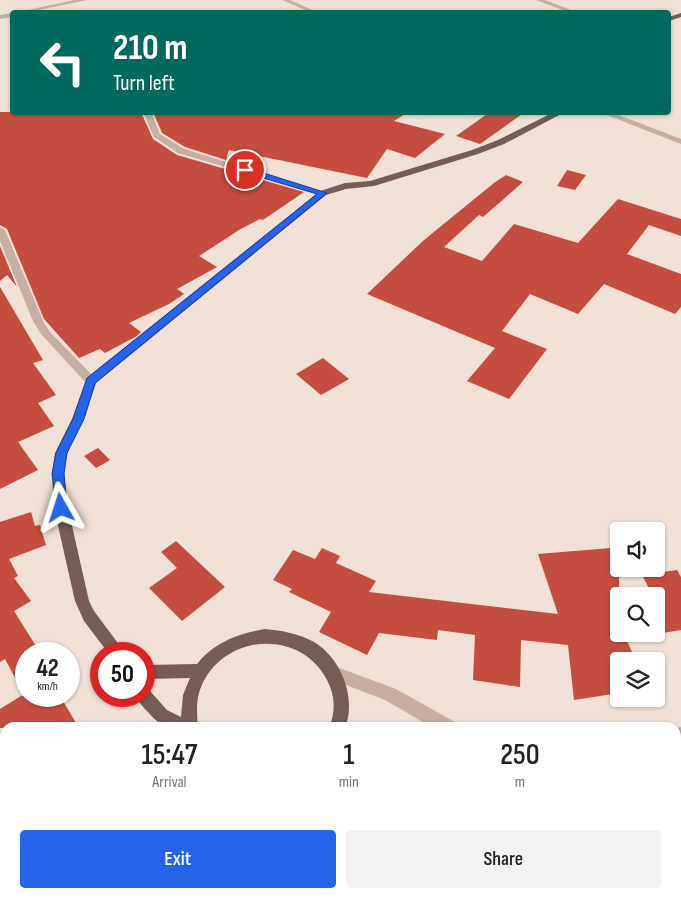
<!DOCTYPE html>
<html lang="en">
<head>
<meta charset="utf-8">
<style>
  :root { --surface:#fff; --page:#f2f2f2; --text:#222; --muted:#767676; --accent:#2563eb }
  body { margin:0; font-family:"Sofia Sans Condensed",sans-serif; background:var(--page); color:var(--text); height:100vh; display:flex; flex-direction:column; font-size:19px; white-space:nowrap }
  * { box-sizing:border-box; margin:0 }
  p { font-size:16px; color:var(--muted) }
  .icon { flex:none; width:28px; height:28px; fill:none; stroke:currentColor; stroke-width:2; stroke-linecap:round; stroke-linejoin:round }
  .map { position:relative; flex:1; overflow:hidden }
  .side { position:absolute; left:0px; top:722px; width:681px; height:176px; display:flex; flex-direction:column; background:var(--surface); border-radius:15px 15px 0 0; box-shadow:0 1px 4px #0004 }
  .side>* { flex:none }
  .hud { position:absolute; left:10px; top:10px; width:661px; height:105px; border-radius:5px; box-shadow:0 1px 4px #0004; background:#00695c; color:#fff; overflow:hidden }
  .tools { position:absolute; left:610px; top:522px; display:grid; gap:10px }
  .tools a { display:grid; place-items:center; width:55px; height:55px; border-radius:5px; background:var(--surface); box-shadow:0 1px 4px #0004; font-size:25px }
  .speed { position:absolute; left:15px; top:642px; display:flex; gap:10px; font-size:25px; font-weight:700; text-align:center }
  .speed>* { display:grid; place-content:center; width:65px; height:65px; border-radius:50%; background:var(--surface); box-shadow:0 1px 4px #0004; line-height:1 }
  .speed small { font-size:12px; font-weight:400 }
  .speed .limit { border:8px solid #d22; background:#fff; color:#111 }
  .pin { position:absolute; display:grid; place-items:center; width:42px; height:42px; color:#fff; margin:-21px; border:2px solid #fff; border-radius:50%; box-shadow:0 1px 5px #0007 }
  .me { position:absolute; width:55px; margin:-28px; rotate:354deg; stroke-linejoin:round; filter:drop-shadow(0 0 4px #0008) }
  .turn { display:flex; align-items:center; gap:18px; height:105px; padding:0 20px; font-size:22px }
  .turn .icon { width:65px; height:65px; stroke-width:2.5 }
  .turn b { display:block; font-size:35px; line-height:42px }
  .eta { display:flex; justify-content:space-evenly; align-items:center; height:85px; text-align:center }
  .eta b { font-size:30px; font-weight:600; line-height:35px }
  .button { display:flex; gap:10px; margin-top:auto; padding:10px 20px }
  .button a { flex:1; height:58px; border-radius:5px; background:var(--accent); color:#fff; font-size:20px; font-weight:600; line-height:58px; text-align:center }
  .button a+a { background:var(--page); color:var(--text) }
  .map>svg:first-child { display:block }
  .building { fill:#c54d3f }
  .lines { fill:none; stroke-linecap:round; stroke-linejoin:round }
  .minor { fill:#c8aea2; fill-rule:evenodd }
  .major { fill:#755c55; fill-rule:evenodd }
  .route { fill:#2563eb; stroke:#184099 }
</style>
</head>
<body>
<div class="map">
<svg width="681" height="898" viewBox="0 0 681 898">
  <rect width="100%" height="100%" fill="#f0e0d6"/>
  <g class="building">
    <polygon points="0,112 141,112 153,139 177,155 304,192 263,220 260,219 239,230 199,256 217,267 177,289 184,294 169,304 129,323 141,332 137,336 105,353 100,349 79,358 44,319 7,229 0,225"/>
    <polygon points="153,112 408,112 394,121 445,134 415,158 387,149 367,178 229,150 226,160 185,147 162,133"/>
    <polygon points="490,112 525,112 480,144 456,136"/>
    <polygon points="567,170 586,175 575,190 557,186"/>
    <polygon points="506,175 523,182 483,217 479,215 444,247 482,261 514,224 578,243 618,199 681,219 681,236 649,225 627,254 681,274 681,307 675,314 604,284 578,314 530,294 502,331 547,349 509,399 467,381 495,348 367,294 424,240 494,183"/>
    <polygon points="0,246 17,287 7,275 0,281"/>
    <polygon points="0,287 43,360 33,363 56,395 38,403 54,426 18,442 38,470 0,489"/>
    <polygon points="323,358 349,379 321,395 296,374"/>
    <polygon points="98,448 110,460 96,468 84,456"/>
    <polygon points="31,512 35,526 40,525 46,545 9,559 18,576 14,578 31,601 14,611 41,654 26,654 26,696 60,696 79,728 0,728 0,709 21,696 25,696 5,659 0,662 0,522"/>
    <polygon points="176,541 225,587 182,621 149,588 177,568 161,552"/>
    <polygon points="322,548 340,556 336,563 376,581 369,592 558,614 538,554 611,548 619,566 619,634 624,634 636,661 619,661 619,693 574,700 568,645 521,640 520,687 473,680 475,635 438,630 437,640 379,633 367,655 319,632 331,612 289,592 292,589 273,580 293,550 315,559"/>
    <polygon points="677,570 681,577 681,630 656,634 656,596 653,596 642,575"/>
  </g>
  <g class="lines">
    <g class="minor">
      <polygon points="74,0 87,0 29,12 19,12"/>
      <polygon points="282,0 290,0 317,12 310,12"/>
      <polygon points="536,0 545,0 576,12 568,12"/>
      <polygon points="12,13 12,17 0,19 0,15"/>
      <polygon points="143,112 151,112 160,134 184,149 327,193 326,195 320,195 178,153 154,137"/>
      <polygon points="599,112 611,112 681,139 681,144"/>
      <polygon points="0,227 5,230 43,321 50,332 95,378 97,381 95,384 87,384 41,334 33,321 0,241"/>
      <polygon points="334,666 396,689 455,722 457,728 433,728 385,700 328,678 326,673 328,668"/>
      <polygon points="681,727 681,743 676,744 676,728"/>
      <polygon points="615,894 634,894 635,898 616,898"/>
    </g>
    <g class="major">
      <polygon points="681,13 681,17 669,21 669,17"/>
      <polygon points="554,112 565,112 504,144 478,154 374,186 346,189 326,195 96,383 84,419 67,453 64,473 68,508 89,601 94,611 126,654 109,654 84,621 75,601 54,508 52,473 55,453 72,419 87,378 320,191 345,183 370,181 472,150 498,140"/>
      <path d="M265 629C282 631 298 633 314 642 341 658 357 698 345 728H329C336 711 335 695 327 680 299 625 216 635 199 693 196 704 197 716 198 728 176 728 163 731 148 712 143 707 139 703 136 696H144V688L150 691 167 710 181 717 183 695 190 678 144 679V665L197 664C215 642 238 634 265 629Z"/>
      <polygon points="54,894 76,894 75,898 53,898"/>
      <polygon points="115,894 137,894 136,898 114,898"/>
    </g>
  </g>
  <polygon class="route" points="243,168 248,168 327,193 95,383 84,419 67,453 64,474 67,508 65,512 57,512 52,474 56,453 73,419 87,378 317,194 243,172"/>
</svg>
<div class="tools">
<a><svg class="icon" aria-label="sound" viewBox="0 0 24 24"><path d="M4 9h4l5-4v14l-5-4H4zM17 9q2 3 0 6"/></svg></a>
<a><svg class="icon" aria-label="search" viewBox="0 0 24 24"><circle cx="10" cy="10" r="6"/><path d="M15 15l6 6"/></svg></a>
<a><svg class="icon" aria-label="layers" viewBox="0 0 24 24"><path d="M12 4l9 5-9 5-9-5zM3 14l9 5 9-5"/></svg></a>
</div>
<div class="speed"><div>42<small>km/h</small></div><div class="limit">50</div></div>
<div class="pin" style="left:245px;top:170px;background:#d93025"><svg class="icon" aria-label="arrive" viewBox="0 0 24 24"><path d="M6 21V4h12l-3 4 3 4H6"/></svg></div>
<svg class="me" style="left:61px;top:508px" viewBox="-20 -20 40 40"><path d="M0-17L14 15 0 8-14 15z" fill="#2563eb" stroke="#fff" stroke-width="4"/></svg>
<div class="hud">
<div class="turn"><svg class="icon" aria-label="left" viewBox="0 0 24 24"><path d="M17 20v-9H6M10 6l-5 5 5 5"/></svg><div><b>210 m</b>Turn left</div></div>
</div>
<section class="side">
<div class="eta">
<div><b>15:47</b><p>Arrival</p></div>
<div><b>1</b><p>min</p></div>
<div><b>250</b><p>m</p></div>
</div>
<div class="button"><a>Exit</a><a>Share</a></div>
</section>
</div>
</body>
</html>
